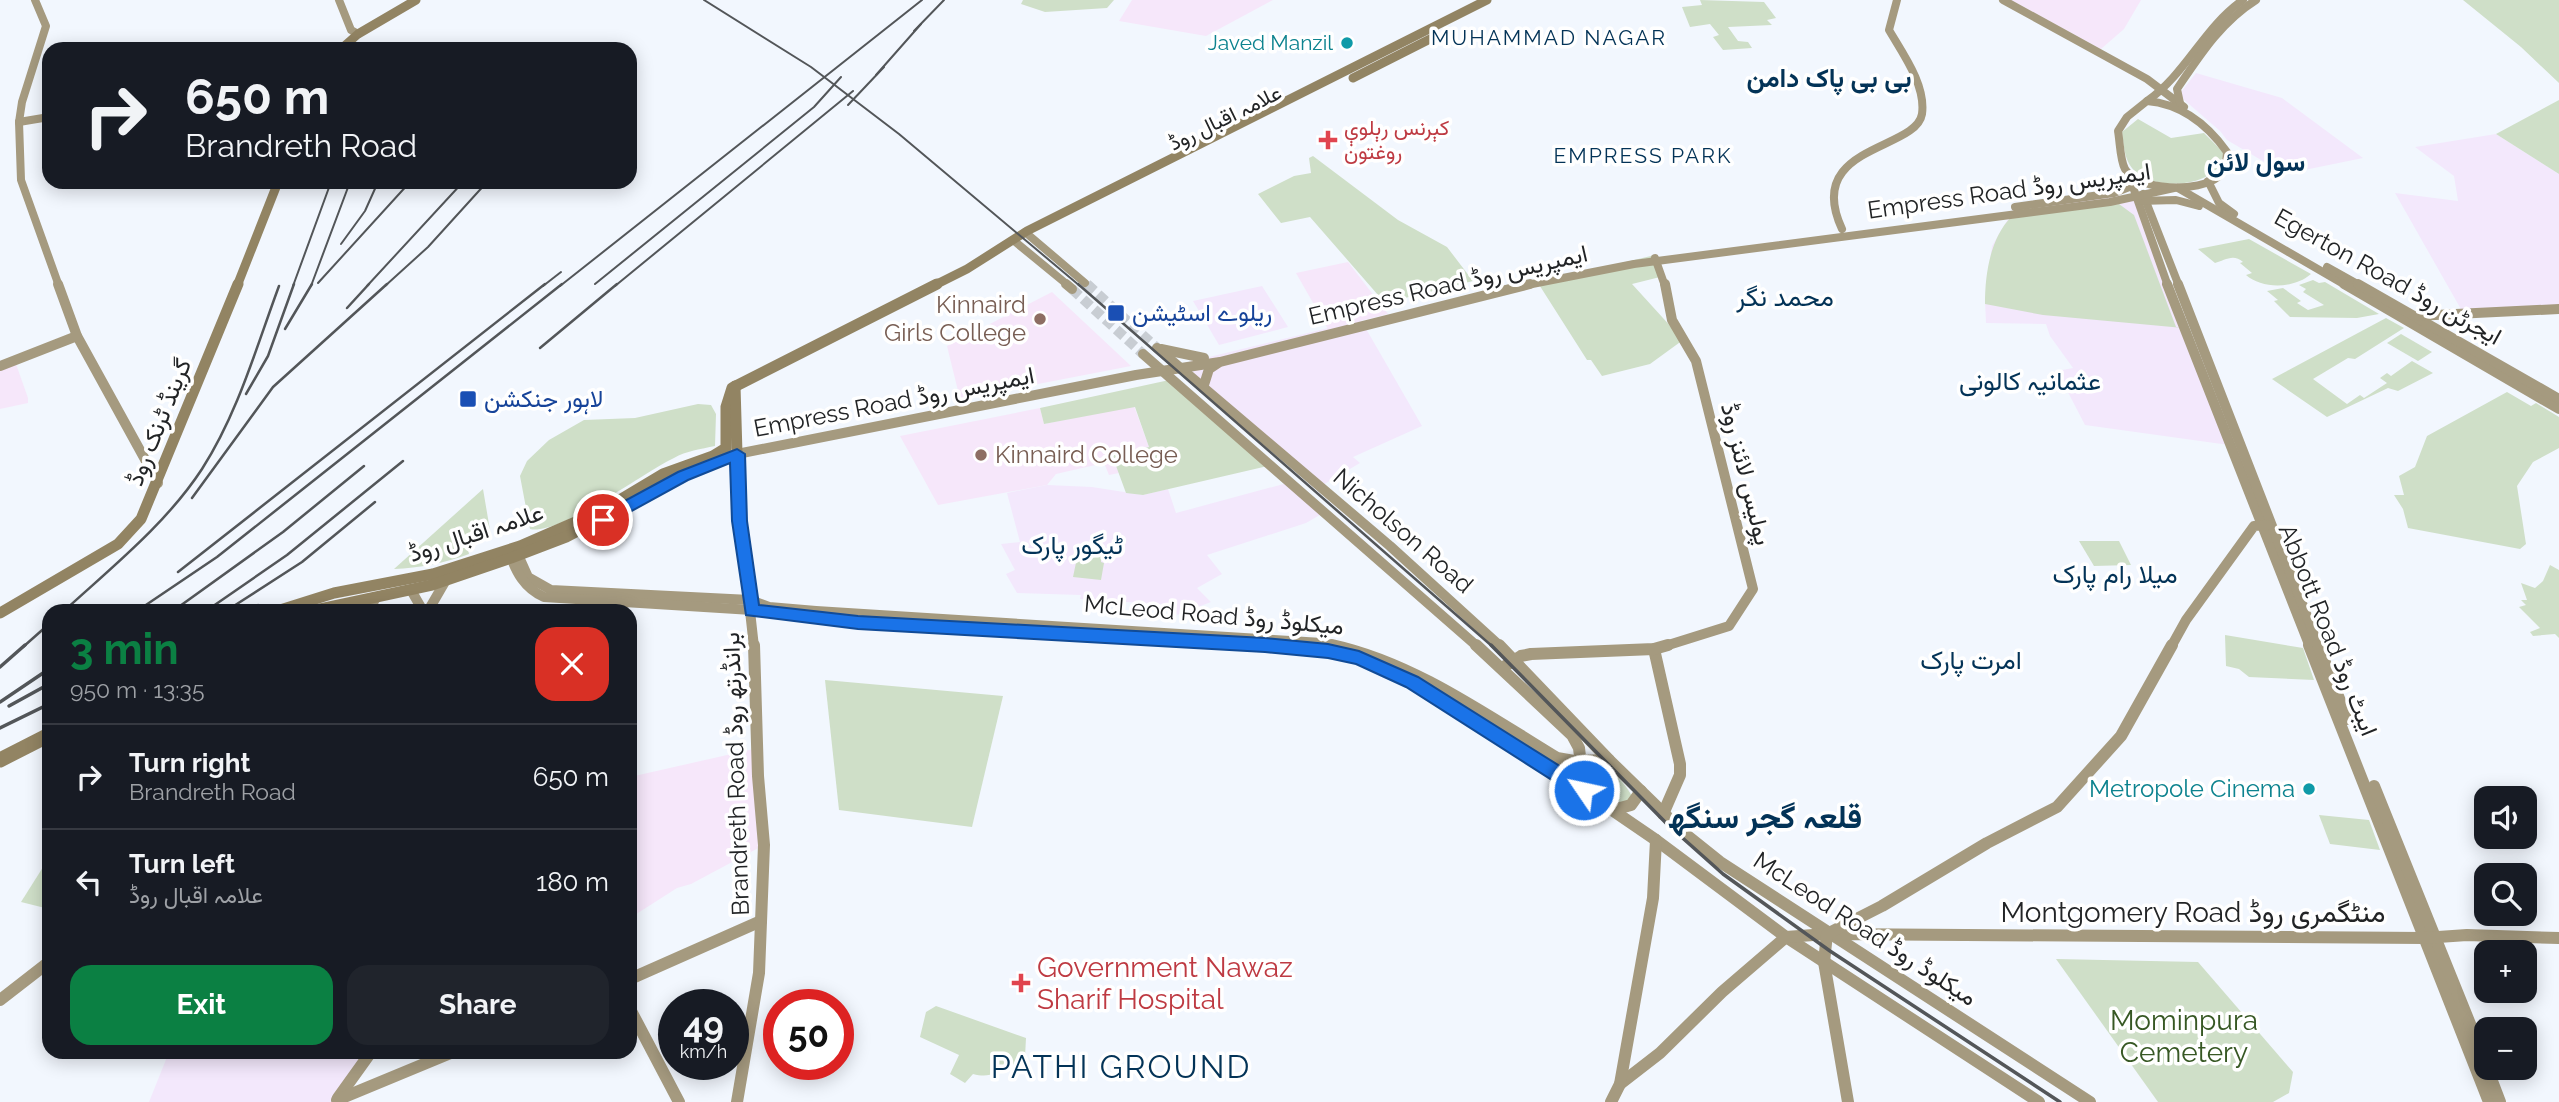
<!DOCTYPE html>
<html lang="en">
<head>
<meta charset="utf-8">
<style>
  :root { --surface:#171b24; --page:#20242c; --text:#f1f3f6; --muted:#9ea1a6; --line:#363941; --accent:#0b8043 }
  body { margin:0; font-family:Raleway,Vazirmatn,sans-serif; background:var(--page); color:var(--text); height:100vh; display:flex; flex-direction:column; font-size:26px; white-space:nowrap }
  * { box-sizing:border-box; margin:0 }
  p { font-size:23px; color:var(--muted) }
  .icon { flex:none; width:38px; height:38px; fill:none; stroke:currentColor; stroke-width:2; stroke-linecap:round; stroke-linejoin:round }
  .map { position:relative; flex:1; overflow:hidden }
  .side { position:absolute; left:42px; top:604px; width:595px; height:455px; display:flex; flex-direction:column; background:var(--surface); border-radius:21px; box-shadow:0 4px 18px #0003 }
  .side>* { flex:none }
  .hud { position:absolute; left:42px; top:42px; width:595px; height:147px; border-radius:21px; box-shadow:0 4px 18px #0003; background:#171b24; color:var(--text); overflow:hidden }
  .fabs { position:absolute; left:2474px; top:786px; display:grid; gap:14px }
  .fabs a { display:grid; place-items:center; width:63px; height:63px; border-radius:14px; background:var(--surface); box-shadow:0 4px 18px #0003; font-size:35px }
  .speed { position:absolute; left:658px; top:989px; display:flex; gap:14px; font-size:35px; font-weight:700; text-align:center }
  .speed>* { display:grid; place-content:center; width:91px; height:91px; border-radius:50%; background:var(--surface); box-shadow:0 4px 18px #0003; line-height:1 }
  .speed small { font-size:18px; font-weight:400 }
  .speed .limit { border:10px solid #d22; background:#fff; color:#111 }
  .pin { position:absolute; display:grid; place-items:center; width:60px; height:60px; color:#fff; margin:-30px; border:4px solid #fff; border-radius:50%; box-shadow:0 2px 7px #0007 }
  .me { position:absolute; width:77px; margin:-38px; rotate:304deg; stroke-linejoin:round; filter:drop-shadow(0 0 5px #0008) }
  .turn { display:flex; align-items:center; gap:24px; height:147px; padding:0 28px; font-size:32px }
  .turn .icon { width:91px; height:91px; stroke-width:2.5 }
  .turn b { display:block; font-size:49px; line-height:60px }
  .round { display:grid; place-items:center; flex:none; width:74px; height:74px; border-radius:21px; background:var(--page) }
  .overview { display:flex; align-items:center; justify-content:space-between; height:119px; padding:0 28px }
  h1 { font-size:42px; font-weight:700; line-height:52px; color:var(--accent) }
  .cta { display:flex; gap:14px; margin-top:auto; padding:14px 28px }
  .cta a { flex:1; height:80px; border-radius:21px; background:var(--accent); color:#fff; font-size:28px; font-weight:700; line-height:80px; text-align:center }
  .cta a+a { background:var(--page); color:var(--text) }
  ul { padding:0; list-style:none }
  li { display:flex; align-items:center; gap:21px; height:105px; padding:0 28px; border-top:2px solid var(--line) }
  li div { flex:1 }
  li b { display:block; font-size:26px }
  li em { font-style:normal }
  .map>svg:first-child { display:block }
  .commercial { fill:#f3e8fc }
  .education { fill:#f6e7fa }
  .green { fill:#cfdfc8 }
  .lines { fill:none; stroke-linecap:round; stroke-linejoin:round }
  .secondary-tunnel-far1 { stroke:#c8cdd3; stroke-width:8; stroke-dasharray:8 3.5; stroke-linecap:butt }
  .secondary-tunnel { stroke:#c8cdd3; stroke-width:10; stroke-dasharray:10 5; stroke-linecap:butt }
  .secondary-far2 { stroke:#a59a7f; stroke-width:8 }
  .secondary-far1 { stroke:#a59a7f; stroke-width:10 }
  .secondary { stroke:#a59a7f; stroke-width:12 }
  .primary-far2 { stroke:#928463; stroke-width:9 }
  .primary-far1 { stroke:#928463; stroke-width:11 }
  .primary { stroke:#928463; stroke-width:15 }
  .rail-far2 { stroke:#535659; stroke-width:2 }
  .rail-far1 { stroke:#535659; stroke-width:2.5 }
  .rail { stroke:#535659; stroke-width:3.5 }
  .route { fill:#1a73e8; stroke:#114b97; stroke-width:2 }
  .culture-dot { fill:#0f9aa8; stroke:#fff; stroke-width:2.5 }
  .health-dot { fill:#e0444e; stroke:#fff; stroke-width:2.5 }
  .transit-dot { fill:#1a4fb4; stroke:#fff; stroke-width:2.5 }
  .education-dot { fill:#8d6e63; stroke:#fff; stroke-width:2.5 }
  .labels { text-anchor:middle; stroke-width:7; stroke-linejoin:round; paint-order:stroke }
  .far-neighbourhood-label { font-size:21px; letter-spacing:2px; fill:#033357; stroke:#fff }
  .far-culture-label { font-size:21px; fill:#0d838f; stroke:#fff; text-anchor:end }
  .far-street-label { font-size:21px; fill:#222426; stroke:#fff }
  .far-health-label { font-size:21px; fill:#be3a42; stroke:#fff; text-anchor:start }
  .street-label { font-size:24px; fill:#222426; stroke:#fff }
  .education-label { font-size:24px; fill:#785e54; stroke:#fff; text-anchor:end }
  .transit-label { font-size:24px; fill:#164399; stroke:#fff; text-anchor:start }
  .culture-label { font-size:24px; fill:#0d838f; stroke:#fff; text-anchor:end }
  .far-district-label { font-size:26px; font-weight:bold; fill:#033357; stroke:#fff }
  .neighbourhood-label { font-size:26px; fill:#033357; stroke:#fff }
  .near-street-label { font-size:28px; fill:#222426; stroke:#fff }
  .near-health-label { font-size:28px; fill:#be3a42; stroke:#fff; text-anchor:start }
  .near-park-label { font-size:28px; fill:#375824; stroke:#fff }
  .district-label { font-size:32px; font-weight:bold; fill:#033357; stroke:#fff }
  .near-neighbourhood-label { font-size:32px; letter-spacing:2px; fill:#033357; stroke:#fff }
</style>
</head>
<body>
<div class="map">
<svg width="2559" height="1102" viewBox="0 0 2559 1102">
  <rect width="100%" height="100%" fill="#f2f7fe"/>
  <g class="commercial">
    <polygon points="2196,73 2282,98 2363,158 2285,174 2227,140 2220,131 2182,98 2181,92"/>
    <polygon points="2496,134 2559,174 2559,308 2462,311 2395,193 2458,201 2454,176 2415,147"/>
    <polygon points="2136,194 2229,445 2085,425 2057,371 2073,368 2050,336 2046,324 1986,323 1985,300 1992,246 2015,207"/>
    <polygon points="1262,286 1288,327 1219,345 1193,301"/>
    <polygon points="1361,320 1422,426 1353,457 1360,463 1316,489 1176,365"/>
    <polygon points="1291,482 1325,512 1306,523 1207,555 1222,574 1197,588 1211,602 1177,615 1174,605 1080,599 1081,595 1017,593 1006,574 1015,570 1001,544 1020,542 1007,493 1047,485 1092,487 1143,495 1168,489 1176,513"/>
    <polygon points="169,1052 369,1052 333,1102 149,1102"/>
  </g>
  <g class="education">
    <polygon points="1132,0 1273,0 1206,36 1119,21"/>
    <polygon points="2011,0 2141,0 2124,29 2101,49"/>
    <polygon points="1348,262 1388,314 1328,329 1296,273"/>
    <polygon points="1052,292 1131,366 960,399 947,346"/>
    <polygon points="16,364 28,398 28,403 0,409 0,371"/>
    <polygon points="1134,406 1149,447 1112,455 1119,473 1109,475 1104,463 1056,474 1047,485 938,505 900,436 1040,408 1044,424"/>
    <polygon points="758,748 764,845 691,884 677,888 630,918 630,777"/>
  </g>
  <g class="green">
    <polygon points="1023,0 1114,0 1107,8 1045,12 1021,4"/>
    <polygon points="1700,0 1764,2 1776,18 1767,20 1772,25 1728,27 1738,41 1748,42 1752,48 1723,50 1713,37 1719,35 1710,24 1690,27 1682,7 1702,5"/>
    <polygon points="2463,0 2559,0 2559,83 2521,47"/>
    <polygon points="2559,100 2559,174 2496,134"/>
    <path d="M2138 119 2171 138 2204 133 2223 152C2223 187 2157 192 2136 172 2124 162 2124 146 2122 132Z"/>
    <polygon points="1313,156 1398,220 1447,247 1473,281 1385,303 1310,217 1281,223 1258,194 1294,176 1311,173 1309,158"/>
    <path d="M2119 204 2134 215 2176 327 2183 328 2043 315 1985 304C1985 274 1990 239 2011 217Z"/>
    <path d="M2249 239 2311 274C2294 289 2262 289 2246 275L2252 273 2240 263 2243 262C2233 253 2224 261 2215 263L2198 249Z"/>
    <polygon points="1655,255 1660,277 1632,284 1683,340 1650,364 1602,376 1591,360 1587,360 1538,283"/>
    <polygon points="2313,280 2319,283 2325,282 2379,314 2357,318 2290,317 2274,301 2278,300 2267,291 2283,288 2301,301 2297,303 2308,310 2324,305 2303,292 2306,289 2299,285"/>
    <polygon points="2386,318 2404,328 2355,359 2348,358 2313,379 2347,404 2360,395 2364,398 2387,383 2380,378 2387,373 2391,376 2412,361 2433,373 2398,391 2388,388 2327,417 2272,379"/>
    <polygon points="2401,334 2432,352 2418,361 2387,343"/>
    <polygon points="1174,379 1272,465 1143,495 1126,493 1112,455 1149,447 1135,407 1044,424 1040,408"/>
    <polygon points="2507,392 2531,406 2536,403 2559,417 2559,448 2533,462 2517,486 2526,544 2520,549 2408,528 2403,509 2394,495 2404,495 2399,476 2415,467 2427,436"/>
    <path d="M698 404 711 405 716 414 715 446C701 449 686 451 674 458 644 472 559 536 530 529L520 476 527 461 549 440 584 420 635 418Z"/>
    <path d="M483 489 491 536 467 545 469 554C445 563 419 568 394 569Z"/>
    <polygon points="2079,541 2119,541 2131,565 2094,566"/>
    <polygon points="1078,553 1101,554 1101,562 1104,563 1101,580 1073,577"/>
    <polygon points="2550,565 2559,570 2559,638 2555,634 2533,636 2530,632 2540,628 2519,607 2526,605 2521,600 2527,600 2521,583 2535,588 2543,581"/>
    <polygon points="2225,635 2303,648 2314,680 2249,677 2239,669 2226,666"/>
    <polygon points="825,680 1003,696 972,827 839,810"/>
    <path d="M1599 764C1614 772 1624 782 1632 796L1624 805 1604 792 1589 779V770Z"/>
    <polygon points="2319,815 2369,820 2380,850 2330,844"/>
    <polygon points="45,864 49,864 49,909 21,902"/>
    <polygon points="2056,959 2198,962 2293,1072 2289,1093 2273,1102 2158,1102"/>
    <path d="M936 1006 1026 1038 1025 1057 1019 1067 1007 1063C996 1074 989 1078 973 1074L965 1083 950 1074 959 1055 920 1037 926 1012Z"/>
  </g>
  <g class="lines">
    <polyline class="secondary-tunnel-far1" points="1085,283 1088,286"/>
    <g class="secondary-tunnel">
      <polyline points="1087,284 1157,348"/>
      <polyline points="1072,289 1143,354"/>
    </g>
    <g class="secondary-far2">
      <polyline points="35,0 46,26 22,102 19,122 21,180 59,286"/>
      <polyline points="339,0 351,30 358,34"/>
      <polyline points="2003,0 2147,79 2184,107"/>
      <path d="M2147 101C2182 104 2207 124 2227 152 2226 162 2226 170 2218 177 2200 192 2138 192 2125 169 2120 160 2120 142 2118 131L2127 117Z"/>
      <path d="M2147 101C2186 74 2204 27 2243 0"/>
      <path d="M2180 103 2177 89C2200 55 2221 22 2256 0"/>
      <polyline points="19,122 49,117"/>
      <polyline points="2128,173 2168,286"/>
      <polyline points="2208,181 2219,203 2234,214"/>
      <polyline points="2178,188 2347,286"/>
      <polyline points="2143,194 2179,286"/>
      <polyline points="2139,201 2176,200 2199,206"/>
      <polyline points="2015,207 2114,193 2132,186"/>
      <path d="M1842 229C1803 145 1916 151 1922 114 1926 85 1903 54 1889 30L1897 0"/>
      <polyline points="1025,232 1085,283"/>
      <polyline points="1013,240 1069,286"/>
      <polyline points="1655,258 1665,286"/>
      <polyline points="2327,267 2361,286"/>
      <polyline points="1522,286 1634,264 2110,202 2174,188"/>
    </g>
    <g class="secondary-far1">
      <polyline points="58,284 77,336 158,483"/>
      <polyline points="1066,284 1072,289"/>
      <polyline points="2167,284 2310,647"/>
      <polyline points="2178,284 2319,647"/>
      <polyline points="2344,284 2559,409"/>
      <polyline points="2358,284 2559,399"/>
      <polyline points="2415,316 2559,309"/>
      <polyline points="1157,348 1390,546 1501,647"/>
      <polyline points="1161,349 1204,358"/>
      <polyline points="1143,354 1478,647"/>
      <polyline points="0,366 77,336"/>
      <polyline points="1203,388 1209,369 1218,363"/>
      <polyline points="515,548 528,577 551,590 750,600 769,607 816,611 1322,643 1340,647"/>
      <path d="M509 552C516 572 524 588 544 597L752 610 832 621 1247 644"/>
      <polyline points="411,590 423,611"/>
      <polyline points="369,611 376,597"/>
      <polyline points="428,611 446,580"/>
      <polyline points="754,647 740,521 737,454 1136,375 1220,362 1530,284"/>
      <polyline points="1662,647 1729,626 1753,589 1696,361 1672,320 1665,284"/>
      <polyline points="2171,647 2186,620 2254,526 2268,525"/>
    </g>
    <g class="secondary">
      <path d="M1332 645C1414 663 1486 715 1557 758L1574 761 1609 760 1685 834 1720 862 2090 1102"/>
      <polyline points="1476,645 1572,735 1579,748 1584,790"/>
      <polyline points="1499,645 1609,760"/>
      <polyline points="2309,645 2489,1102"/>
      <polyline points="2318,645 2347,719"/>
      <polyline points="1654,649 1680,764 1680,775 1663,814"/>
      <polyline points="1502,668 1521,656 1531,654 1654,649 1668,645"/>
      <polyline points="1385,669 1412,682 1539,760 1656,840 1786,937 2039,1102"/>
      <polyline points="2374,786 2487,1066"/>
      <polyline points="1613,810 1631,805 1641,791"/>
      <polyline points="630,979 761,921"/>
      <polyline points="0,1000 49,962"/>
      <polyline points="630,1009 679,1102"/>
      <polyline points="2487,1068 2500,1102"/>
      <polyline points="1620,1084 1660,1053 1722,992 1786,937 1827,934 2424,938 2467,935 2559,938"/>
      <polyline points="338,1098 371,1052"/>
      <polyline points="337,1100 453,1052"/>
      <polyline points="737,1102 759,973 764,845 758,776 754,645"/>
      <polyline points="1611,1102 1620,1084 1653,898 1656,840"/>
      <polyline points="1848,1102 1824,962 1827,934 1882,906 1987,843 2057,807 2121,736 2172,645"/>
    </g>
    <g class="primary-far2">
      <polyline points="341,49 358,34 416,0"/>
      <polyline points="1353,78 1436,36"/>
      <polyline points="237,286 278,182"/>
      <polyline points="933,286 967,269 1027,231 1487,0"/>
    </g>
    <g class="primary-far1">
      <polyline points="277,611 334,593 433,574 520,546 603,510 663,474 713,456 726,448 726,407 732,388 937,284"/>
      <polyline points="311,611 432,585 511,558 566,537 683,476 737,454 735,386"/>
      <polyline points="0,613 118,544 141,519 238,284"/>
    </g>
    <polyline class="primary" points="0,760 49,735"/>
    <g class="rail-far2">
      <polyline points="704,0 811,67 899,134 1080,286"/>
      <polyline points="914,31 944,0"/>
      <polyline points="876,75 921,24"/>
      <polyline points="848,105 884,67"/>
      <polyline points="341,244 365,211 378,182"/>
      <polyline points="318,283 410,182"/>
      <polyline points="595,284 814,107 841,77"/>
      <polyline points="293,286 331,182"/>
      <polyline points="311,286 350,182"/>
      <polyline points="367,286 463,182"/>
      <polyline points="385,286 428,247 487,182"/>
      <polyline points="543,286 561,272"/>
      <polyline points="560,286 922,0"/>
      <polyline points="615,286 853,91"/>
    </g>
    <g class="rail-far1">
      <polyline points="1078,284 1493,647"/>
      <polyline points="347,308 369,284"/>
      <polyline points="285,329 312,284"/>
      <polyline points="540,348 617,284"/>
      <polyline points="246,394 268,356 294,284"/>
      <polyline points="192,498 273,387 387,284"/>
      <polyline points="178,572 545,284"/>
      <path d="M64 611C112 567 166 524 202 469 238 413 256 348 279 286"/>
      <polyline points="137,611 217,557 562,284"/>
      <polyline points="173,611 283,532 364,466"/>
      <polyline points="206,611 287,555 403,461"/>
      <polyline points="226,611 302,562 375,502"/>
      <polyline points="247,611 258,605"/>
      <polyline points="23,647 49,624"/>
    </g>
    <g class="rail">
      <polyline points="1491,645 1668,825 1723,874 1830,951 2060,1102"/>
      <polyline points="0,667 25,645"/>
      <polyline points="0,702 49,669"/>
      <polyline points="9,706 49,684"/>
      <polyline points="0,728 49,704"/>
    </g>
  </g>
  <polygon class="route" points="737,449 745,454 747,521 759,605 858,616 1265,638 1328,644 1359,651 1418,677 1590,785 1593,790 1590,796 1584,798 1577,796 1406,687 1356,664 1328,658 1265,652 858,629 746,615 732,521 730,463 688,480 608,524 597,524 595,520 597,516 678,472"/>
  <g class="culture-dot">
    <circle cx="1347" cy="43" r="7"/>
    <circle cx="2309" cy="789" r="7"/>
  </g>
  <g class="health-dot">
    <path d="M1324.5 129.5h7v7h7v7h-7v7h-7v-7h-7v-7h7z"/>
    <path d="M1017.5 972.5h7v7h7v7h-7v7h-7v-7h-7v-7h7z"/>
  </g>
  <g class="transit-dot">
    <rect x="1107" y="304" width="18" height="18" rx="3.5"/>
    <rect x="459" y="390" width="18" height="18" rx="3.5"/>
  </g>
  <g class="education-dot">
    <circle cx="1040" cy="319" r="7"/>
    <circle cx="981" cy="455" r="7"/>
  </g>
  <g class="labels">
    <g class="far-neighbourhood-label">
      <text x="1549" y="45">MUHAMMAD NAGAR</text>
      <text x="1643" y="163">EMPRESS PARK</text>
    </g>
    <g class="far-culture-label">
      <text x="1333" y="50">Javed Manzil</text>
    </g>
    <g class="far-street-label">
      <text transform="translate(1225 118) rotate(-26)" y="7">علامہ اقبال روڈ</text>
    </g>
    <g class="far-health-label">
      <text x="1344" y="135">کېرنس رېلوې<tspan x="1344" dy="24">روغتون</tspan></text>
    </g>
    <g class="street-label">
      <text transform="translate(2009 191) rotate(-8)" y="8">Empress Road ایمپریس روڈ</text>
      <text transform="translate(2388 277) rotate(29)" y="8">Egerton Road ایجرٹن روڈ</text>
      <text transform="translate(1448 285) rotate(-13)" y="8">Empress Road ایمپریس روڈ</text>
      <text transform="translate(894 402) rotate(-11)" y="8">Empress Road ایمپریس روڈ</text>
      <text transform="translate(159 422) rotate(-68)" y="8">گرینڈ ٹرنک روڈ</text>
      <text transform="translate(1746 474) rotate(76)" y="8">پولیس لائنز روڈ</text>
      <text transform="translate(1403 531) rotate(41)" y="8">Nicholson Road</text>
      <text transform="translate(476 533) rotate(-18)" y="8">علامہ اقبال روڈ</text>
      <text transform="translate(1214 615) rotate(5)" y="8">McLeod Road میکلوڈ روڈ</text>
      <text transform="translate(2328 630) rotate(68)" y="8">Abbott Road ایبٹ روڈ</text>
      <text transform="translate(736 774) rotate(-92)" y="8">Brandreth Road برانڈرتھ روڈ</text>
      <text transform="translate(1865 929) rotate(33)" y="8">McLeod Road میکلوڈ روڈ</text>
    </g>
    <g class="education-label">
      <text x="1026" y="313">Kinnaird<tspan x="1026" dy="28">Girls College</tspan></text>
      <text x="995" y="463" text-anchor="start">Kinnaird College</text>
    </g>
    <g class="transit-label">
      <text x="1132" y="321">ریلوے اسٹیشن</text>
      <text x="484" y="407">لاہور جنکشن</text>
    </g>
    <g class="culture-label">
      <text x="2295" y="797">Metropole Cinema</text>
    </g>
    <g class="far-district-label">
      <text x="1829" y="87">بی بی پاک دامن</text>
      <text x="2256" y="171">سول لائن</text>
    </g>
    <g class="neighbourhood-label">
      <text x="1785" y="306">محمد نگر</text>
      <text x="2030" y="390">عثمانیہ کالونی</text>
      <text x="1072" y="554">ٹیگور پارک</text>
      <text x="2115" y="583">میلا رام پارک</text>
      <text x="1971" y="669">امرت پارک</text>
    </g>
    <g class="near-street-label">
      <text x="2193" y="922">Montgomery Road منٹگمری روڈ</text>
    </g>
    <g class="near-health-label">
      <text x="1037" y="977">Government Nawaz<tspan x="1037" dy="32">Sharif Hospital</tspan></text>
    </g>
    <g class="near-park-label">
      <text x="2184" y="1030">Mominpura<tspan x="2184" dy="32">Cemetery</tspan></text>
    </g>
    <g class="district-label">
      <text x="1765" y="828">قلعہ گجر سنگھ</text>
    </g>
    <g class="near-neighbourhood-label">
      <text x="1121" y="1078">PATHI GROUND</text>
    </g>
  </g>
</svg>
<div class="fabs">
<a><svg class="icon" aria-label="sound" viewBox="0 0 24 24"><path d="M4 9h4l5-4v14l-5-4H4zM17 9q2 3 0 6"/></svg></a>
<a><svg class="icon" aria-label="search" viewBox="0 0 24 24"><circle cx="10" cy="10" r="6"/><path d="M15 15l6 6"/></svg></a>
<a>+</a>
<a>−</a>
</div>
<div class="speed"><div>49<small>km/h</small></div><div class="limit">50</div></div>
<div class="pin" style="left:603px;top:520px;background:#d93025"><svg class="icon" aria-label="arrive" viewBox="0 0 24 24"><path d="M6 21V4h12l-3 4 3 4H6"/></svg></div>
<svg class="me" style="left:1584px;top:790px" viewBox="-20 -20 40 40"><circle r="17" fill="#1a73e8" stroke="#fff" stroke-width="3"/><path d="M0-11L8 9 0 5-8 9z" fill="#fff"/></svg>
<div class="hud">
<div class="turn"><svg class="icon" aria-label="right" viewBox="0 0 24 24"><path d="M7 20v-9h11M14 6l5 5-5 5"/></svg><div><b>650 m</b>Brandreth Road</div></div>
</div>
<section class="side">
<div class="overview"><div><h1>3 min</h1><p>950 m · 13:35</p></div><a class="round" style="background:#d93025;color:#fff"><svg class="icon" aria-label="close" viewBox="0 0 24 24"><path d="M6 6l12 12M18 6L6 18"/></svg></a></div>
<ul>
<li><svg class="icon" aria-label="right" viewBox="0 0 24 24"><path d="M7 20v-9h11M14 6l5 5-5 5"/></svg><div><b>Turn right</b><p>Brandreth Road</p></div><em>650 m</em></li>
<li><svg class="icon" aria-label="left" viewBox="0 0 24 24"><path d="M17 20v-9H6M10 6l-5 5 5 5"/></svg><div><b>Turn left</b><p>علامہ اقبال روڈ</p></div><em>180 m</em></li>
</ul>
<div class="cta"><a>Exit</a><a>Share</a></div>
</section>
</div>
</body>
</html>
